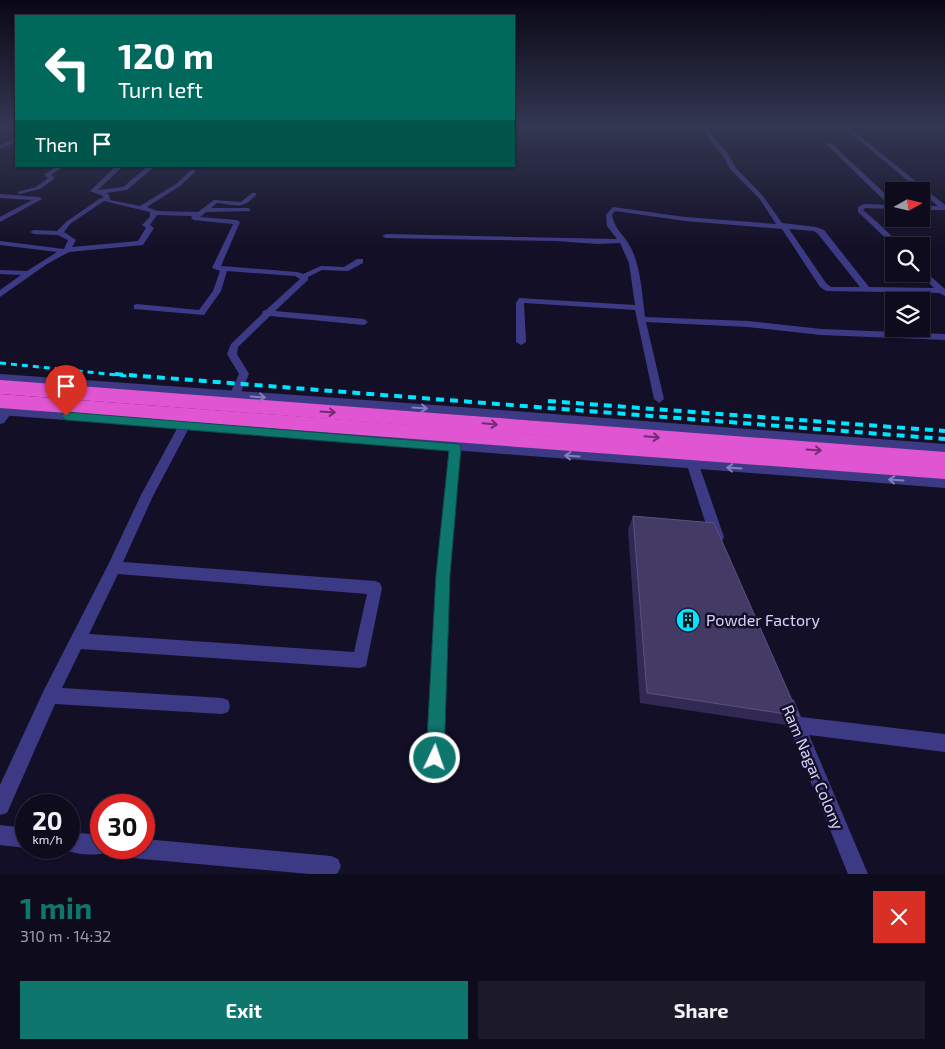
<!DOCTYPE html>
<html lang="en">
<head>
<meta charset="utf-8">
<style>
  :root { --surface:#0e0b1c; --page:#1c1929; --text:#f1f3f6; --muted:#9b9ba3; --line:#2e2b3b; --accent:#0f766e }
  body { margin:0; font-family:"Exo 2",sans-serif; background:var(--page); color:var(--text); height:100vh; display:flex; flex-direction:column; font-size:19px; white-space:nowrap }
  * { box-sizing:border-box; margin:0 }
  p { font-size:16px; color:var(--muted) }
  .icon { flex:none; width:28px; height:28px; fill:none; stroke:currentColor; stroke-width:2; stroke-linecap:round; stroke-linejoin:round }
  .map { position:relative; height:874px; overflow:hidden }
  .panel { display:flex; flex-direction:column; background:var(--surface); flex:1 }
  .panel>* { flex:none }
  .banner { position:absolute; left:15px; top:15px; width:500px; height:152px; border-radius:0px; box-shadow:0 1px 4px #0004,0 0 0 1px var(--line); background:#00695c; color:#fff; overflow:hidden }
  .needle { width:32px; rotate:82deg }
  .fabs { position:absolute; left:885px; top:182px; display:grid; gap:10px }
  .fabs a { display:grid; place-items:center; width:45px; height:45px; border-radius:0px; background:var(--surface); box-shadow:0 1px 4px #0004,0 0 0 1px var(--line); font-size:25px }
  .speed { position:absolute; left:15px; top:794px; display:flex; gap:10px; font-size:25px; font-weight:700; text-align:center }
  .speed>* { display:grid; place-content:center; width:65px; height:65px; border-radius:50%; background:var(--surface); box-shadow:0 1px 4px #0004,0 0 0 1px var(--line); line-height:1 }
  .speed small { font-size:12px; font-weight:400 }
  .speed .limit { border:8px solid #d22; background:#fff; color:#111 }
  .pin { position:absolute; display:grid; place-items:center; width:42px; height:42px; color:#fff; margin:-51px -21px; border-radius:50% 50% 50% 0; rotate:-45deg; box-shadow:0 0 5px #0007 }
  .pin .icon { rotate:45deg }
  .me { position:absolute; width:55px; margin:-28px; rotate:3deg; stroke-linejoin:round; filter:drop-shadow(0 0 4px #0008) }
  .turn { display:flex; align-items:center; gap:18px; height:105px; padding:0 20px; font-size:22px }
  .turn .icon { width:65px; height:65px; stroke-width:2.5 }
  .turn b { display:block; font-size:35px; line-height:42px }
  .then { display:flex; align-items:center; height:48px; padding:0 20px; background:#0003; gap:10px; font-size:19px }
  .round { display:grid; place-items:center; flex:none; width:52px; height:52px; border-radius:0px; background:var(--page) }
  .summary { display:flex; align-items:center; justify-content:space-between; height:85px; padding:0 20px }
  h1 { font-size:30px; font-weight:700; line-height:38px; color:var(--accent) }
  .cta { display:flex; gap:10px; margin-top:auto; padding:10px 20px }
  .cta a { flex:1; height:58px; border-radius:0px; background:var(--accent); color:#fff; font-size:20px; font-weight:700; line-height:58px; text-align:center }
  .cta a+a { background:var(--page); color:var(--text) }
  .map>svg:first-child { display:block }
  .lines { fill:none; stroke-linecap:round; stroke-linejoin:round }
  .minor { fill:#3d3a85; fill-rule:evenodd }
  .tertiary { fill:#3d3a85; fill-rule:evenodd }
  .rail-far1 { stroke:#00e5ff; stroke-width:3; stroke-dasharray:6 5; stroke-linecap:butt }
  .rail { stroke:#00e5ff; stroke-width:4; stroke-dasharray:8 6; stroke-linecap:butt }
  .trunk-bridge { stroke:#e055d1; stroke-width:14 }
  .wall { fill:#312854 }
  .building { fill:#433a66; stroke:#5a527e }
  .oneway { stroke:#837fbc }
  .oneway2 { stroke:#6f2e73 }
  .route { fill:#0f766e; stroke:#0a4d48 }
  .labels { text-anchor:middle; stroke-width:5; stroke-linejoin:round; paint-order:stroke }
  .near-poi-label { font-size:16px; fill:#d9d4ff; stroke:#130f26; text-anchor:start }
  .near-street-label { font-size:16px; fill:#d9d4ff; stroke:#130f26 }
</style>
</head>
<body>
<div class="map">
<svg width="945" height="874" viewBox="0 0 945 874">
  <rect width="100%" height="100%" fill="#130f26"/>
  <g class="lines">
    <g class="minor">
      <path d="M701 125H705L713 137 728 154 736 168 763 196 782 223 816 227 824 230 869 287 934 288 920 274 921 268 945 289V296L939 293 826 291 820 287 782 229 685 221 615 211 612 215C615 231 625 235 631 248 641 268 642 294 645 317L748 321 821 329 945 334V340L821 335 748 327 646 322 664 399 659 403 654 399 635 310 524 303 526 342 521 345 516 342V303L519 298 635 305 629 263 620 243 597 244 556 241 386 238 382 236 386 234 617 239 607 226 606 215 613 207 685 217 776 224 759 198 731 170 723 156 709 139ZM789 229 814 231 818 234 860 287H831L826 283Z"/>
      <polygon points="841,125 846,125 945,205 945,210 921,210 921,206 938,206"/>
      <polygon points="16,138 16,142 0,149 0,145"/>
      <polygon points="827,143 831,143 894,202 894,209 865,208 863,210 877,222 902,246 894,246 858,212 858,207 864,204 889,205 827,145"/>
      <polygon points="57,166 64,166 51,175 55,178 54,179 40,189 20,194 17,192 36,187 48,178 44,175 45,174"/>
      <path d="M116 166H123L98 190 123 187 148 166H155L127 190 106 193 109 195 110 200 140 206 176 184 191 170H195V172L180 186 147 207 157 211 198 212 214 200 241 202 252 193H256V195C242 210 237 205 217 203L211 208H248L250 209V211L206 212 200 217 237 220 240 222 221 266 297 272 303 274 321 266 344 267 357 259H363V263L348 271 322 270 308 277V280L275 311 364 319 368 322 364 325 270 316 238 347 237 354 249 374 238 399H230L229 396 239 374 227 354 231 344 262 314 263 311 266 310 300 279 295 276 227 271 221 291 204 315 134 309V305L137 304 199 310 213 291 220 271 212 268 233 224 194 220 191 218 192 216 157 215 150 225 154 228 143 245 69 252 47 264 0 297V290L21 275 0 274V270L27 271 57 252 0 245V241L64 249 68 240 58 235 34 234 30 232 34 230 57 231 66 222 99 199 103 198V196L90 191ZM104 201 150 212V217L142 225 146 228 138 241 72 247 76 240 64 232 70 224Z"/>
      <polygon points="0,194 39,197 42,199 0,222 0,217 32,200 0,198"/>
      <polygon points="8,407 13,411 4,423 0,424 0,413"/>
      <path d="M184 422 190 426 153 496 123 562 375 581 380 583 382 588 366 666 360 668 81 649 62 688 222 698 228 700 230 706 228 712 222 714 55 704 7 813 0 815V785L44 690 109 563 141 495 180 423ZM118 574 367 594 354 652 89 634Z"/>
      <polygon points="455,443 459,444 461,447 450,575 444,758 441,764 435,767 429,764 426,758 436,575 449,447 451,444"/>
      <polygon points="693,460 697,462 699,465 724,537 722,541 717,543 712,541 710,537 687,465 689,462"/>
      <polygon points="788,698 794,700 801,717 945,734 945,752 809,735 868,874 848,874 780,706 782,700"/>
      <polygon points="0,825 26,828 26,848 0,845"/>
      <path d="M69 832 101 835V848H110L108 852C95 857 75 854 62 849V848H69Z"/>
      <polygon points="144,839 331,856 338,859 341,866 338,873 336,874 310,874 132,858 125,855 122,848 144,848"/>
    </g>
    <g class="tertiary">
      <polygon points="0,374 435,405 945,444 945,454 435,413 0,382"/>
      <polygon points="0,407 945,478 945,488 0,415"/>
    </g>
    <polyline class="rail-far1" points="0,363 127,376"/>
    <g class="rail">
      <polyline points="115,374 945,439"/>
      <polyline points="548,401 945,431"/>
    </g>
    <g class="trunk-bridge">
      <polyline points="0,387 945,459"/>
      <polyline points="0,401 945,472"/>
    </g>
  </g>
  <polygon class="wall" points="633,516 799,716 786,725 640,703 628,529"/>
  <polygon class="building" points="633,516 714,523 799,716 647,693"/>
  <defs><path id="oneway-shaft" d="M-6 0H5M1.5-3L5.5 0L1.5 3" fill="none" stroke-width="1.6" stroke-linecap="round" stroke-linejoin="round" transform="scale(1.25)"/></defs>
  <g class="oneway">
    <use href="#oneway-shaft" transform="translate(258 397) rotate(4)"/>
    <use href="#oneway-shaft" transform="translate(420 408) rotate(4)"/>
    <use href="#oneway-shaft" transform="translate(572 456) rotate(-176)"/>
    <use href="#oneway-shaft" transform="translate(734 468) rotate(-176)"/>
    <use href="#oneway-shaft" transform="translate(896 480) rotate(-176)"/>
  </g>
  <g class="oneway2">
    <use href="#oneway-shaft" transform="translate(328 412) rotate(4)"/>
    <use href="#oneway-shaft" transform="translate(490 424) rotate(5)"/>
    <use href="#oneway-shaft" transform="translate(652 437) rotate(5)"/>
    <use href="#oneway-shaft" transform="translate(814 450) rotate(4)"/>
  </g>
  <linearGradient id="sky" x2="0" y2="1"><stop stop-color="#0a0815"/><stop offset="0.51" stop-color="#333752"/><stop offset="1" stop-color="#333752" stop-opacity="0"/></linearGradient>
  <rect width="945" height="247" fill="url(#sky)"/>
  <polygon class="route" points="66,412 459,444 461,447 450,575 444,758 441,764 435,767 428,764 426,758 436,575 449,451 66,420 61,416"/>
  <defs>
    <g id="building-disc" transform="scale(1.25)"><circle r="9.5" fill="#00e5ff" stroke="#130f26"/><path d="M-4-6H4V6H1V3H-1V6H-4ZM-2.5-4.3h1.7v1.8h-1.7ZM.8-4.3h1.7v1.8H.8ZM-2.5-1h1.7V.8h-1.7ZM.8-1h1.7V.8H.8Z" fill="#111"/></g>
  </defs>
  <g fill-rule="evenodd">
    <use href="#building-disc" x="688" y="620"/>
  </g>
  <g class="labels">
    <g class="near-poi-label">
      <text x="706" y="626">Powder Factory</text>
    </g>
    <g class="near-street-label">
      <text transform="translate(813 767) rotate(67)" y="6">Ram Nagar Colony</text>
    </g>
  </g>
</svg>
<div class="fabs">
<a><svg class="needle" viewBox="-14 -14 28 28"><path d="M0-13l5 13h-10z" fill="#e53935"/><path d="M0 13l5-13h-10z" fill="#9b9ba3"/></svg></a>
<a><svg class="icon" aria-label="search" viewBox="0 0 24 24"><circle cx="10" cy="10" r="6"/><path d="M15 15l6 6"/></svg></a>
<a><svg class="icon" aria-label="layers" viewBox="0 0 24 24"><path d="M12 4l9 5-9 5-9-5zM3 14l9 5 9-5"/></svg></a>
</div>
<div class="speed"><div>20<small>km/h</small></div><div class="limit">30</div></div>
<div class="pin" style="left:66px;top:416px;background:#d93025"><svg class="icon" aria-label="arrive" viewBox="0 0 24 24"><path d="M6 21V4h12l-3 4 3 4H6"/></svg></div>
<svg class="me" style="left:435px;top:758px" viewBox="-20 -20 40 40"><circle r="17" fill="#0f766e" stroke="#fff" stroke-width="3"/><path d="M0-11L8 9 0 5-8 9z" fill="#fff"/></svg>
<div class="banner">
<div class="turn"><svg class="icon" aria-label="left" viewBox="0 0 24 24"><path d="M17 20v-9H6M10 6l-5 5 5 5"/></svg><div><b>120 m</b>Turn left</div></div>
<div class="then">Then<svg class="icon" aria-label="arrive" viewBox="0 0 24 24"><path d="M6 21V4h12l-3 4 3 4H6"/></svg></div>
</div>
</div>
<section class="panel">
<div class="summary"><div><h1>1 min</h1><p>310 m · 14:32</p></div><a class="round" style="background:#d93025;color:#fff"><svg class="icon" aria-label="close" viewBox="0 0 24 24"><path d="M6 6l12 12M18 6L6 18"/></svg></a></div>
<div class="cta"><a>Exit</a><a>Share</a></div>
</section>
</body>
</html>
